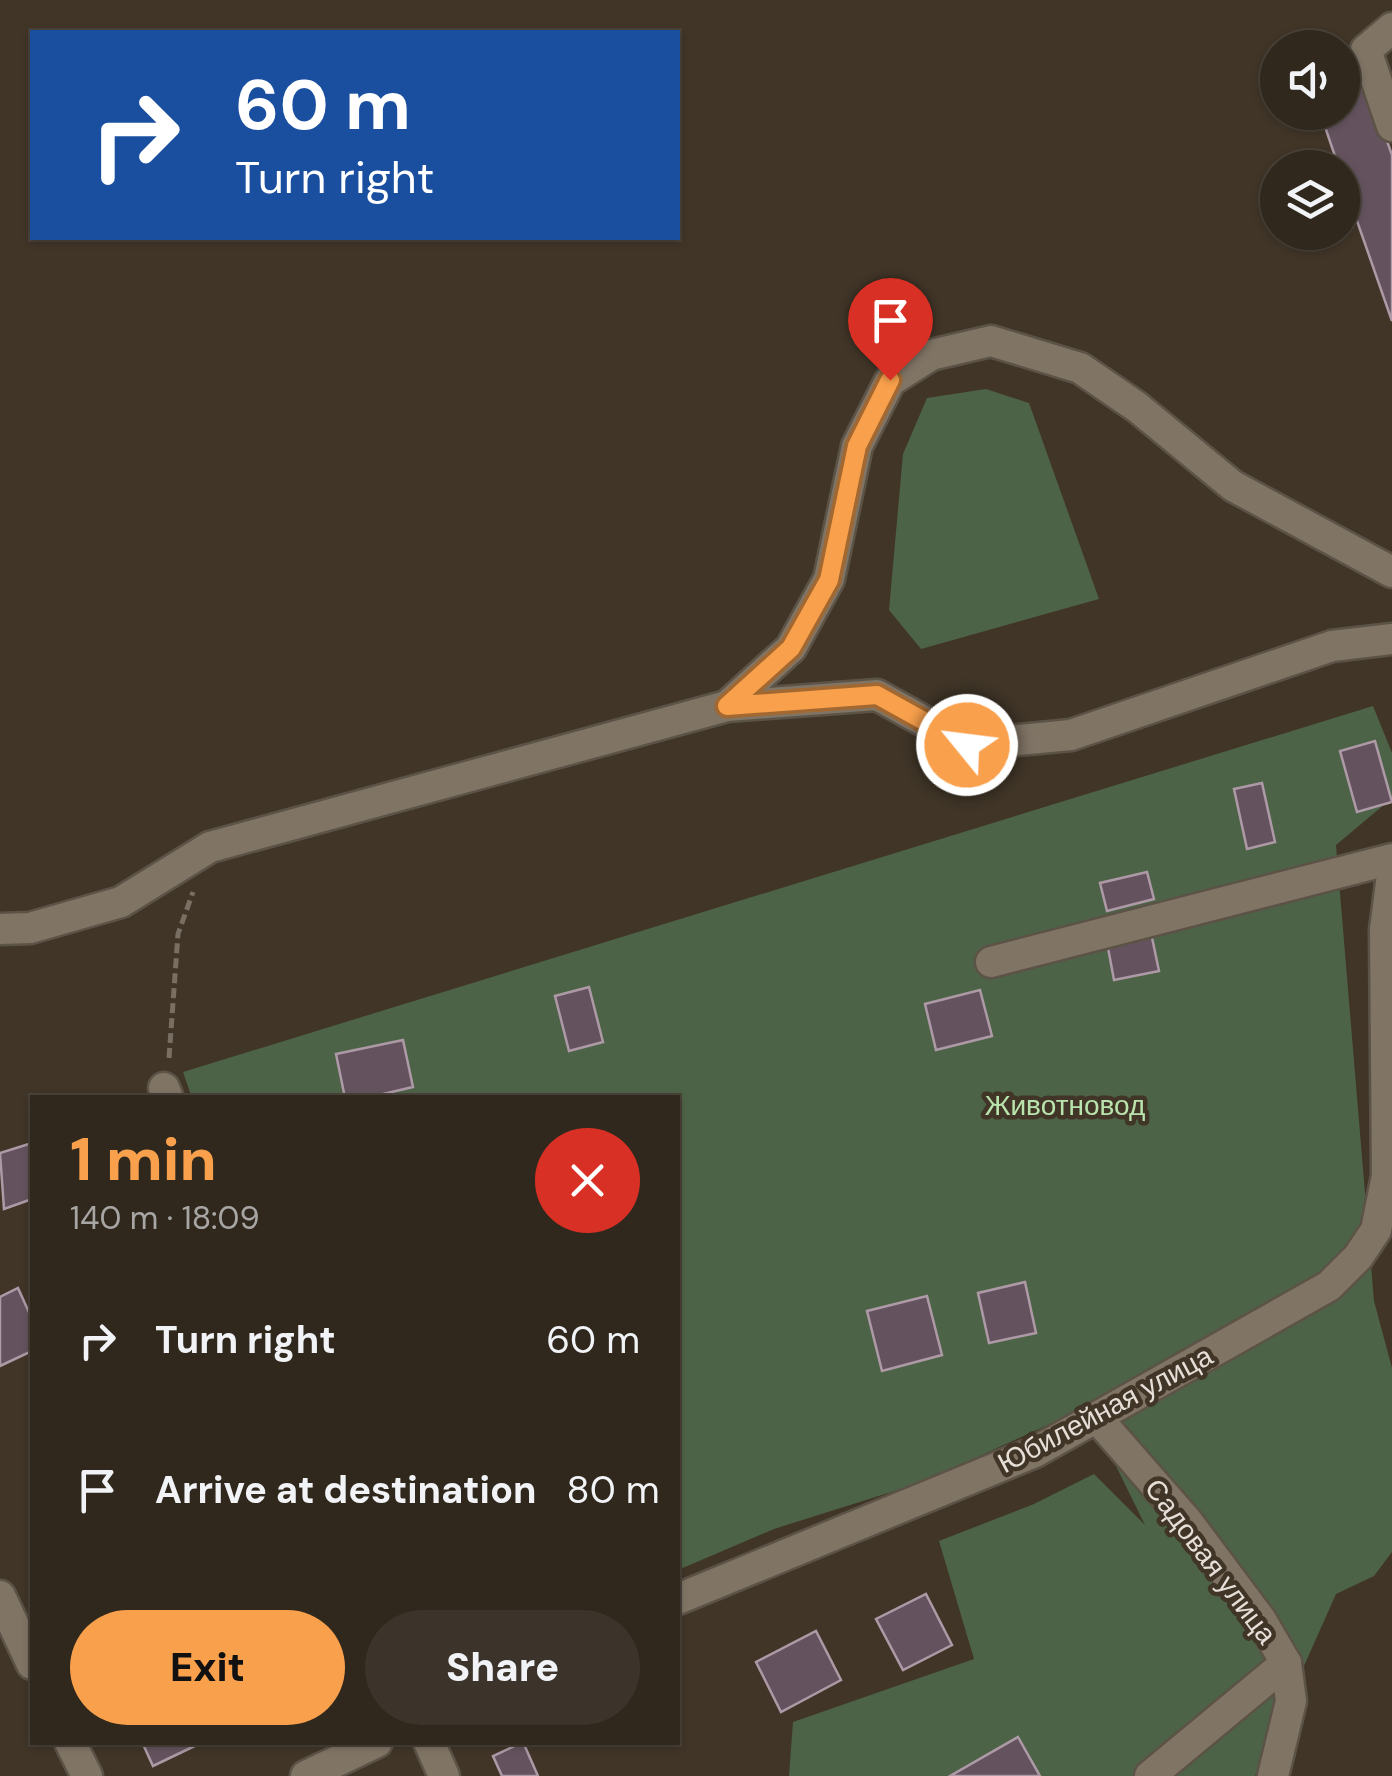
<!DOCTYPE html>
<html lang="en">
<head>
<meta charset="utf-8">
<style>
  :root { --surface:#30281d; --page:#3c342a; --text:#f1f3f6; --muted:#a8a6a4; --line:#4b443b; --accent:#f9a04c }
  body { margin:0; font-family:"DM Sans",sans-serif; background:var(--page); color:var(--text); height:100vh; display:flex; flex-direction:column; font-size:38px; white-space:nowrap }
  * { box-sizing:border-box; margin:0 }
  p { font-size:32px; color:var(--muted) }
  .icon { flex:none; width:55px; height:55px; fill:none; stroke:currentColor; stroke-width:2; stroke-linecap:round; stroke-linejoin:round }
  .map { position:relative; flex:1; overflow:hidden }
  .details { position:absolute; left:30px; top:1095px; width:650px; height:650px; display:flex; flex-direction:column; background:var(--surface); border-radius:0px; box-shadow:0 2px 8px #0004,0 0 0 2px var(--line) }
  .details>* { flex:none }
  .hud { position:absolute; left:30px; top:30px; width:650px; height:210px; border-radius:0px; box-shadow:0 2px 8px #0004,0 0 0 2px var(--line); background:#1a4fa0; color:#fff; overflow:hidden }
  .buttons { position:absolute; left:1260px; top:30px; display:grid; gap:20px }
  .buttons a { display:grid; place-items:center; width:100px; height:100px; border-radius:50%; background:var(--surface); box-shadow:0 2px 8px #0004,0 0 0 2px var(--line); font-size:50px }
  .pin { position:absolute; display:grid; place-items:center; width:85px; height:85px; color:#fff; margin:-102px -42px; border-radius:50% 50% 50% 0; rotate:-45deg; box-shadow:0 0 10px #0007 }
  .pin .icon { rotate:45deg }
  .me { position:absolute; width:110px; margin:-55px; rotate:299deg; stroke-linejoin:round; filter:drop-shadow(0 0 8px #0008) }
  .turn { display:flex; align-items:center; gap:35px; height:210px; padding:0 40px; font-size:45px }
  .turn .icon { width:130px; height:130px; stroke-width:2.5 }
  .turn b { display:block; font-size:70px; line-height:85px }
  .round { display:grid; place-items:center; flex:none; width:105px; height:105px; border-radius:52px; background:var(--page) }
  .headline { display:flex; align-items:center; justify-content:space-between; height:170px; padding:0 40px }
  h1 { font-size:60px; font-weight:800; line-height:75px; color:var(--accent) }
  .primary-button { display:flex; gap:20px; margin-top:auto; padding:20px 40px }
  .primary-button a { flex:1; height:115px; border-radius:60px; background:var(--accent); color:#111; font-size:40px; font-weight:800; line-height:115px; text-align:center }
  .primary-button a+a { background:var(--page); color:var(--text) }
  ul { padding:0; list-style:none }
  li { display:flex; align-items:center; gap:30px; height:150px; padding:0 40px }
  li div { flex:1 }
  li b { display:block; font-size:38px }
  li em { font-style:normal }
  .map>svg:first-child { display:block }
  .green { fill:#4d6347 }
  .building { fill:#64535e; stroke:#ad9aa6; stroke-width:2.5 }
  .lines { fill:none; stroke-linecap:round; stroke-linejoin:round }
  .minor-casing { stroke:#5c5347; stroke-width:35 }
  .path { stroke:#786e62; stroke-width:5; stroke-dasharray:10 5; stroke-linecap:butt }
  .minor { stroke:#807465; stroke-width:30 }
  .route-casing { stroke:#a26831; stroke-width:25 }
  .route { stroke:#f9a04c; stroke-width:18 }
  .labels { text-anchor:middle; stroke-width:9; stroke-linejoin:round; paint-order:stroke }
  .park-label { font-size:28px; fill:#b9e3ac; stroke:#403527 }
  .street-label { font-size:28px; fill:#e6dfd7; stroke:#403527 }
</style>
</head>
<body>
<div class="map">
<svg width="1392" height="1776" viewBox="0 0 1392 1776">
  <rect width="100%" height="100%" fill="#403527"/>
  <g class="green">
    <polygon points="986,389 1029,403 1099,599 921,649 889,610 903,454 927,398"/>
    <polygon points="1373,706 1392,753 1392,798 1336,845 1374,1301 1392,1368 1392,1552 1374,1576 1336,1594 1255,1776 789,1776 793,1722 974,1659 939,1541 1034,1504 1094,1474 1145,1525 1087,1407 923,1482 774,1529 678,1570 678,1098 192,1098 183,1072"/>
  </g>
  <g class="building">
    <polygon points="1368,87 1392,155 1392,321 1342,178 1342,168 1339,168 1320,112 1342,112 1342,96"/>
    <polygon points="1375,741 1392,802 1357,812 1340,751"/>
    <polygon points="1262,783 1275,842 1247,849 1234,789"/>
    <polygon points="1147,872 1154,899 1107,911 1100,883"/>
    <polygon points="1150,928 1159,971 1114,980 1106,937"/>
    <polygon points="589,987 603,1042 569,1051 555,996"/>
    <polygon points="980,990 992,1036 936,1050 925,1004"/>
    <polygon points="403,1040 413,1087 366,1098 345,1098 336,1054"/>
    <polygon points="32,1143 32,1199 4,1209 0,1153"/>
    <polygon points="1025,1282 1036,1333 989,1343 978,1293"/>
    <polygon points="18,1288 32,1319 32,1351 0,1366 0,1297"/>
    <polygon points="927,1296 942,1355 882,1371 867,1311"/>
    <polygon points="926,1594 952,1645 903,1670 876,1619"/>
    <polygon points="816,1631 841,1680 781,1712 756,1662"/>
    <polygon points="1018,1737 1040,1776 950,1776"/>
    <polygon points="142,1742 203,1742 153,1766"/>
    <polygon points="523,1742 538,1776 502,1776 493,1756"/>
  </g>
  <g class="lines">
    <g class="minor-casing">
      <g id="minor">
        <polyline points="1392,28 1366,50 1392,126"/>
        <polyline points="727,706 791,648 829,579 857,446 890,381 931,355 991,341 1080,368 1137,407 1233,486 1392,572"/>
        <polyline points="0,929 30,928 121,902 210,847 727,706 877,695 967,745 1071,735 1332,646 1392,639"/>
        <polyline points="991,962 1392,859"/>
        <polyline points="164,1088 168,1098"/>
        <polyline points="1097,1418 1187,1521 1261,1620 1286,1663 1291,1701 1273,1776"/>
        <polyline points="0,1596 32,1664"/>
        <polyline points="678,1599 1035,1452 1329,1286 1358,1257 1376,1230 1387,1176 1385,930 1392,875"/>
        <polyline points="70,1742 87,1776"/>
        <polyline points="429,1742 444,1776"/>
        <polyline points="306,1776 377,1742"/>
        <polyline points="1150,1776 1286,1663"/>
      </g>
    </g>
    <polyline class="path" points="169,1058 178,934 193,892"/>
    <use href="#minor" class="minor"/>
  </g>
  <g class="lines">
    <g class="route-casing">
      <polyline id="route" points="890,380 857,446 829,580 791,648 727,706 877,695 967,745"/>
    </g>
    <use href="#route" class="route"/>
  </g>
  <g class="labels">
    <g class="park-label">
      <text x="1065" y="1115">Животновод</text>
    </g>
    <g class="street-label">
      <text transform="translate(1105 1409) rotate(-28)" y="10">Юбилейная улица</text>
      <text transform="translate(1211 1561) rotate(53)" y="10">Садовая улица</text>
    </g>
  </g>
</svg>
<div class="buttons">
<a><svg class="icon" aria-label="sound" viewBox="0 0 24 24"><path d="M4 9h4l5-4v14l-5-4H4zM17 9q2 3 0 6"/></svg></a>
<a><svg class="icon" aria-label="layers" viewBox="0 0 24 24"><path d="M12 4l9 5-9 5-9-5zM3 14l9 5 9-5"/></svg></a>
</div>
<div class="pin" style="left:890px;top:380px;background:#d93025"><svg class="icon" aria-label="arrive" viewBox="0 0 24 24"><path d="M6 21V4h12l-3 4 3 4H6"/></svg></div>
<svg class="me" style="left:967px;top:745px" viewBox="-20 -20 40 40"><circle r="17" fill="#f9a04c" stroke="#fff" stroke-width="3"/><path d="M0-11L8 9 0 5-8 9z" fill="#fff"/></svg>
<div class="hud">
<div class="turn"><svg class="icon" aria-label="right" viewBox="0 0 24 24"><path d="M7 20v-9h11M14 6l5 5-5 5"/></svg><div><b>60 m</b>Turn right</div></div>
</div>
<section class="details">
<div class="headline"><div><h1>1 min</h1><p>140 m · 18:09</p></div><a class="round" style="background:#d93025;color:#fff"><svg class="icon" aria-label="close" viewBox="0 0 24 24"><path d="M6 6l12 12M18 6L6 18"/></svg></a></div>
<ul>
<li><svg class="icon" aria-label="right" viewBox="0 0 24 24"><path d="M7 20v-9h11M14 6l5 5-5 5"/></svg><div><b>Turn right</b></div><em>60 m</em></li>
<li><svg class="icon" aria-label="arrive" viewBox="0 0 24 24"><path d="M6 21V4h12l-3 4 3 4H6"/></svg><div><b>Arrive at destination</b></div><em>80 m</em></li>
</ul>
<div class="primary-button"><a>Exit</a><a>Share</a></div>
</section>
</div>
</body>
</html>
